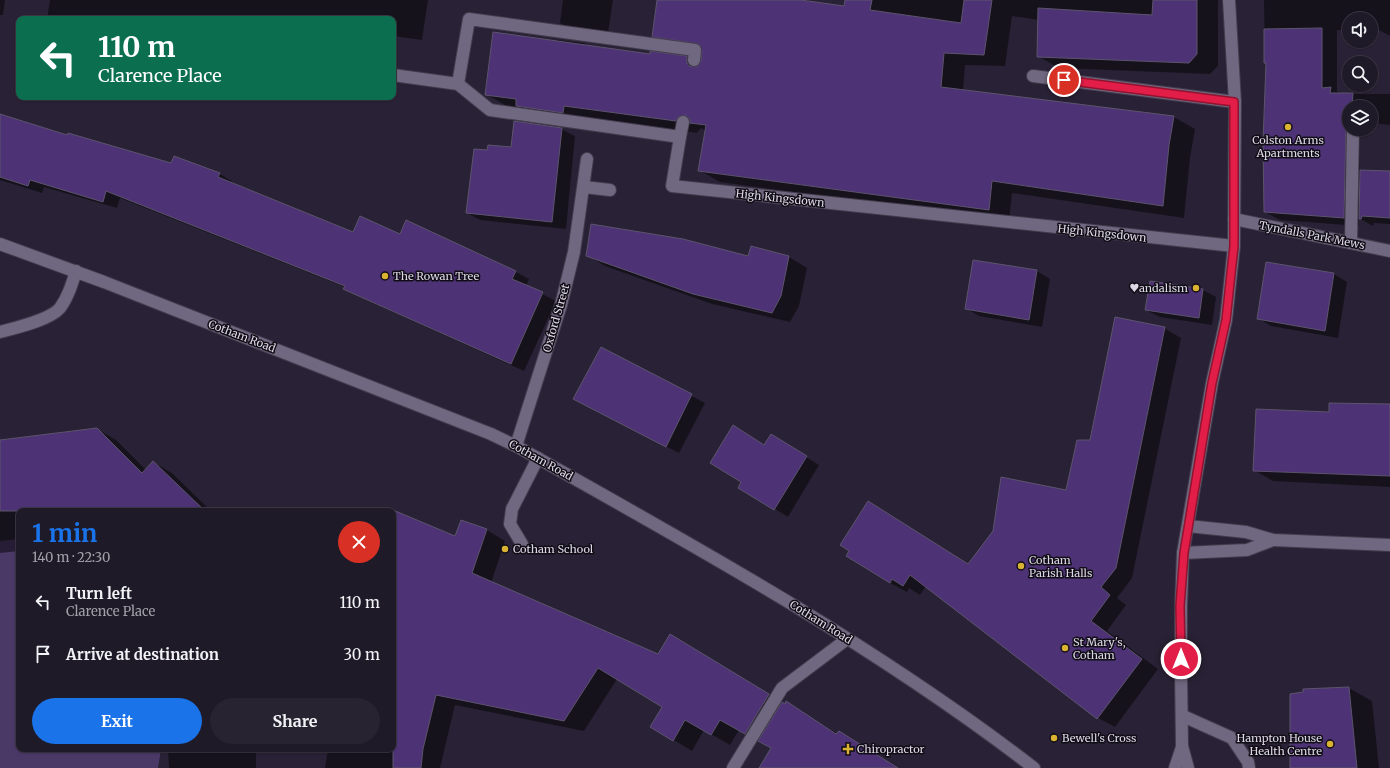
<!DOCTYPE html>
<html lang="en">
<head>
<meta charset="utf-8">
<style>
  :root { --surface:#1f1a28; --page:#272330; --text:#f1f3f6; --muted:#a1a1a8; --line:#3c3845; --accent:#1a73e8 }
  body { margin:0; font-family:Merriweather,serif; background:var(--page); color:var(--text); height:100vh; display:flex; flex-direction:column; font-size:15px; white-space:nowrap }
  * { box-sizing:border-box; margin:0 }
  p { font-size:13px; color:var(--muted) }
  .icon { flex:none; width:22px; height:22px; fill:none; stroke:currentColor; stroke-width:2; stroke-linecap:round; stroke-linejoin:round }
  .map { position:relative; flex:1; overflow:hidden }
  .drawer { position:absolute; left:16px; top:508px; width:380px; height:244px; display:flex; flex-direction:column; background:var(--surface); border-radius:8px; box-shadow:0 1px 3px #0004,0 0 0 1px var(--line) }
  .drawer>* { flex:none }
  .banner { position:absolute; left:16px; top:16px; width:380px; height:84px; border-radius:8px; box-shadow:0 1px 3px #0004,0 0 0 1px var(--line); background:#0b6e4f; color:#fff; overflow:hidden }
  .controls { position:absolute; left:1342px; top:12px; display:grid; gap:8px }
  .controls a { display:grid; place-items:center; width:36px; height:36px; border-radius:50%; background:var(--surface); box-shadow:0 1px 3px #0004,0 0 0 1px var(--line); font-size:20px }
  .pin { position:absolute; display:grid; place-items:center; width:34px; height:34px; color:#fff; margin:-17px; border:2px solid #fff; border-radius:50%; box-shadow:0 1px 4px #0007 }
  .me { position:absolute; width:44px; margin:-22px; rotate:0deg; stroke-linejoin:round; filter:drop-shadow(0 0 3px #0008) }
  .turn { display:flex; align-items:center; gap:14px; height:84px; padding:0 16px; font-size:18px }
  .turn .icon { width:52px; height:52px; stroke-width:2.5 }
  .turn b { display:block; font-size:28px; line-height:34px }
  .round { display:grid; place-items:center; flex:none; width:42px; height:42px; border-radius:21px; background:var(--page) }
  .overview { display:flex; align-items:center; justify-content:space-between; height:68px; padding:0 16px }
  h1 { font-size:24px; font-weight:700; line-height:30px; color:var(--accent) }
  .action { display:flex; gap:8px; margin-top:auto; padding:8px 16px }
  .action a { flex:1; height:46px; border-radius:24px; background:var(--accent); color:#fff; font-size:16px; font-weight:700; line-height:46px; text-align:center }
  .action a+a { background:var(--page); color:var(--text) }
  ul { padding:0; list-style:none }
  li { display:flex; align-items:center; gap:12px; height:52px; padding:0 16px }
  li div { flex:1 }
  li b { display:block; font-size:15px }
  li em { font-style:normal }
  .map>svg:first-child { display:block }
  .green { fill:#4a3867 }
  .shadow { fill:#0007 }
  .building { fill:#4e3276; stroke:#5c546b }
  .lines { fill:none; stroke-linecap:round; stroke-linejoin:round }
  .service-casing { stroke:#433c4d; stroke-width:14 }
  .minor-casing { stroke:#433c4d; stroke-width:14 }
  .tertiary-casing { stroke:#433c4d; stroke-width:14 }
  .service { stroke:#706880; stroke-width:12 }
  .minor { stroke:#706880; stroke-width:12 }
  .tertiary { stroke:#706880; stroke-width:12 }
  .route-casing { stroke:#92132f; stroke-width:10 }
  .route { stroke:#e11d48; stroke-width:7 }
  .poi-dot { fill:#dbb333; stroke:#100d16; stroke-width:1.5 }
  .labels { text-anchor:middle; stroke-width:3; stroke-linejoin:round; paint-order:stroke }
  .poi-label { font-size:11px; fill:#ddd8e6; stroke:#100d16; text-anchor:start }
  .street-label { font-size:11px; fill:#ddd8e6; stroke:#100d16 }
</style>
</head>
<body>
<div class="map">
<svg width="1390" height="768" viewBox="0 0 1390 768">
  <rect width="100%" height="100%" fill="#292236"/>
  <polygon class="green" points="19,539 19,749 161,749 158,768 0,768 0,541"/>
  <g class="shadow">
    <polygon points="0,0 5,0 3,15 0,15"/>
    <polygon points="50,0 428,0 422,40 393,36 393,19 278,19 262,17 262,19 47,19"/>
    <polygon points="563,0 613,0 607,39 581,35 560,23"/>
    <polygon points="659,0 808,0 808,2 845,7 846,0 1218,0 1218,66 1210,74 1059,68 1038,56 1039,20 1012,16 1005,66 965,65 963,91 1174,117 1195,129 1190,158 1184,218 1012,193 1009,221 720,182 699,170 706,131 701,128 697,133 585,117 584,124 538,118 521,108 507,106 486,94 557,42 557,40 584,43 589,46 651,55 686,57 700,65 703,53 674,48 653,36"/>
    <polygon points="1264,0 1390,0 1390,36 1379,30 1371,30 1371,19 1349,19 1349,30 1337,30 1337,91 1341,94 1390,94 1390,125 1371,123 1371,107 1349,107 1349,129 1365,129 1360,138 1360,171 1390,172 1390,224 1374,223 1373,226 1359,218 1359,226 1280,220 1265,212 1267,64 1265,63"/>
    <polygon points="0,115 68,136 172,164 220,174 233,182 232,184 354,233 400,235 516,272 529,279 526,286 556,301 524,371 358,296 345,287 120,198 117,208 44,187 42,193 0,180"/>
    <polygon points="561,129 575,136 566,229 480,220 467,213 488,151 512,148"/>
    <polygon points="587,255 789,257 807,268 799,306 790,322 712,304 605,266"/>
    <polygon points="1267,263 1334,274 1347,282 1338,338 1271,326 1258,318"/>
    <polygon points="1037,271 1050,279 1042,327 979,316 966,308"/>
    <polygon points="1203,290 1216,297 1212,325 1160,317 1146,310"/>
    <polygon points="1164,328 1181,338 1132,578 1117,598 1126,605 1107,631 1158,669 1115,727 1098,718 926,586 920,595 909,588 907,592 890,583 868,502 969,565 1067,491 1078,439 1091,442"/>
    <polygon points="601,348 705,403 679,453 588,406"/>
    <polygon points="1390,405 1390,487 1273,481 1254,470 1330,413"/>
    <polygon points="97,429 116,440 146,470 153,462 172,473 211,511 19,511 19,551 0,553 0,441"/>
    <polygon points="784,443 819,465 788,517 739,487"/>
    <polygon points="393,511 455,537 487,530 505,541 491,583 658,655 689,646 785,705 786,703 838,734 839,732 898,768 760,768 772,748 739,730 730,745 704,730 692,751 652,727 664,707 617,679 584,731 455,705 440,768 325,768 328,749 393,749"/>
    <polygon points="1349,688 1372,701 1379,768 1289,768 1291,768"/>
    <polygon points="168,749 256,749 256,768 169,768"/>
  </g>
  <g class="building">
    <polygon points="657,0 801,0 844,6 845,0 872,0 870,10 961,23 964,0 992,0 984,55 944,53 941,87 1174,116 1169,145 1163,206 992,181 989,210 698,171 706,125 690,123 690,119 685,115 678,117 676,121 564,106 563,113 516,106 516,99 485,95 493,32 650,54 650,51 687,56 687,63 689,66 697,67 701,61 702,51 699,44 652,37"/>
    <polygon points="1153,0 1197,0 1197,54 1189,63 1037,57 1038,8 1152,15"/>
    <polygon points="1322,28 1322,88 1331,87 1330,93 1353,93 1352,107 1349,107 1349,123 1346,129 1344,218 1264,212 1263,141 1266,63 1264,63 1264,29"/>
    <polygon points="0,114 67,135 68,133 171,163 174,156 220,173 218,177 353,232 360,216 400,234 406,220 516,271 512,279 543,292 511,364 343,289 345,286 106,191 103,202 30,180 28,186 0,177"/>
    <polygon points="514,121 562,128 552,222 466,213 474,149 487,150 488,145 511,147"/>
    <polygon points="1360,170 1390,171 1390,218 1362,216 1361,219 1359,219"/>
    <polygon points="591,224 683,239 748,256 751,246 789,256 781,296 772,313 693,294 586,256"/>
    <polygon points="973,260 1037,270 1029,320 965,309"/>
    <polygon points="1266,262 1334,273 1325,331 1257,319"/>
    <polygon points="1150,281 1203,289 1199,318 1145,310"/>
    <polygon points="1115,317 1165,327 1116,568 1101,587 1110,595 1091,621 1142,659 1097,719 910,575 903,586 892,579 890,583 846,556 849,551 840,545 868,501 968,564 993,531 1001,477 1066,490 1077,440 1090,440"/>
    <polygon points="601,347 692,394 666,447 573,399"/>
    <polygon points="1329,403 1390,404 1390,476 1253,471 1256,409 1329,412"/>
    <polygon points="733,425 764,445 771,434 807,456 774,510 738,488 741,482 710,463"/>
    <polygon points="97,428 142,473 153,461 205,511 0,511 0,440"/>
    <polygon points="393,510 455,536 461,520 487,529 472,573 658,654 670,634 769,694 745,734 720,720 711,735 685,720 673,741 650,727 662,707 598,668 564,721 436,695 423,749 421,768 393,768"/>
    <polygon points="1349,687 1357,768 1290,768 1290,694 1303,692 1303,689"/>
    <polygon points="786,701 836,734 839,731 898,768 759,768 771,748 758,741 782,702 785,704"/>
  </g>
  <g class="lines">
    <g class="service-casing">
      <g id="service">
        <polyline points="393,75 458,84 490,110 680,137 672,186 1234,246"/>
        <polyline points="1033,76 1235,102"/>
        <polyline points="458,84 469,19 695,50 694,60"/>
        <polyline points="680,137 683,122"/>
        <polyline points="1351,243 1353,129"/>
        <polyline points="522,544 510,524 512,509 538,458"/>
        <polyline points="1183,716 1232,738 1248,762 1249,768"/>
        <polyline points="733,768 782,688 847,639"/>
      </g>
    </g>
    <g class="minor-casing">
      <g id="minor">
        <polyline points="584,187 610,190"/>
        <polyline points="1234,219 1390,251"/>
        <path d="M0 332C15 328 50 320 60 308 68 297 72 284 76 271"/>
        <polyline points="516,446 561,305 574,252 587,159"/>
      </g>
    </g>
    <g class="tertiary-casing">
      <g id="tertiary">
        <path d="M0 244 104 282 491 434 516 446C693 545 873 644 1034 768"/>
        <polyline points="1188,526 1246,532 1273,540 1390,545"/>
        <polyline points="1183,553 1247,550 1273,540"/>
        <polyline points="1175,768 1182,747"/>
        <polyline points="1188,768 1182,746 1181,672 1181,606 1183,553 1212,383 1226,320 1234,246 1235,102 1229,0"/>
      </g>
    </g>
    <use href="#service" class="service"/>
    <use href="#minor" class="minor"/>
    <use href="#tertiary" class="tertiary"/>
  </g>
  <g class="lines">
    <g class="route-casing">
      <polyline id="route" points="1064,80 1234,102 1234,246 1226,320 1212,383 1184,553 1180,606 1181,659"/>
    </g>
    <use href="#route" class="route"/>
  </g>
  <g class="poi-dot">
    <circle cx="1288" cy="127" r="4"/>
    <circle cx="385" cy="276" r="4"/>
    <circle cx="1196" cy="288" r="4"/>
    <circle cx="505" cy="549" r="4"/>
    <circle cx="1021" cy="566" r="4"/>
    <circle cx="1065" cy="648" r="4"/>
    <circle cx="1054" cy="738" r="4"/>
    <circle cx="1330" cy="744" r="4"/>
    <path d="M846 743h4v4h4v4h-4v4h-4v-4h-4v-4h4z"/>
  </g>
  <g class="labels">
    <g class="poi-label">
      <text x="1288" y="144" text-anchor="middle">Colston Arms<tspan x="1288" dy="13">Apartments</tspan></text>
      <text x="393" y="280">The Rowan Tree</text>
      <text x="1188" y="292" text-anchor="end">♥andalism</text>
      <text x="513" y="553">Cotham School</text>
      <text x="1029" y="564">Cotham<tspan x="1029" dy="13">Parish Halls</tspan></text>
      <text x="1073" y="646">St Mary's,<tspan x="1073" dy="13">Cotham</tspan></text>
      <text x="1062" y="742">Bewell's Cross</text>
      <text x="1322" y="742" text-anchor="end">Hampton House<tspan x="1322" dy="13">Health Centre</tspan></text>
      <text x="857" y="753">Chiropractor</text>
    </g>
    <g class="street-label">
      <text transform="translate(780 198) rotate(6)" y="4">High Kingsdown</text>
      <text transform="translate(1102 233) rotate(6)" y="4">High Kingsdown</text>
      <text transform="translate(1312 235) rotate(11)" y="4">Tyndalls Park Mews</text>
      <text transform="translate(556 318) rotate(-74)" y="4">Oxford Street</text>
      <text transform="translate(242 336) rotate(21)" y="4">Cotham Road</text>
      <text transform="translate(541 460) rotate(29)" y="4">Cotham Road</text>
      <text transform="translate(821 622) rotate(32)" y="4">Cotham Road</text>
    </g>
  </g>
</svg>
<div class="controls">
<a><svg class="icon" aria-label="sound" viewBox="0 0 24 24"><path d="M4 9h4l5-4v14l-5-4H4zM17 9q2 3 0 6"/></svg></a>
<a><svg class="icon" aria-label="search" viewBox="0 0 24 24"><circle cx="10" cy="10" r="6"/><path d="M15 15l6 6"/></svg></a>
<a><svg class="icon" aria-label="layers" viewBox="0 0 24 24"><path d="M12 4l9 5-9 5-9-5zM3 14l9 5 9-5"/></svg></a>
</div>
<div class="pin" style="left:1064px;top:80px;background:#d93025"><svg class="icon" aria-label="arrive" viewBox="0 0 24 24"><path d="M6 21V4h12l-3 4 3 4H6"/></svg></div>
<svg class="me" style="left:1181px;top:659px" viewBox="-20 -20 40 40"><circle r="17" fill="#e11d48" stroke="#fff" stroke-width="3"/><path d="M0-11L8 9 0 5-8 9z" fill="#fff"/></svg>
<div class="banner">
<div class="turn"><svg class="icon" aria-label="left" viewBox="0 0 24 24"><path d="M17 20v-9H6M10 6l-5 5 5 5"/></svg><div><b>110 m</b>Clarence Place</div></div>
</div>
<section class="drawer">
<div class="overview"><div><h1>1 min</h1><p>140 m · 22:30</p></div><a class="round" style="background:#d93025;color:#fff"><svg class="icon" aria-label="close" viewBox="0 0 24 24"><path d="M6 6l12 12M18 6L6 18"/></svg></a></div>
<ul>
<li><svg class="icon" aria-label="left" viewBox="0 0 24 24"><path d="M17 20v-9H6M10 6l-5 5 5 5"/></svg><div><b>Turn left</b><p>Clarence Place</p></div><em>110 m</em></li>
<li><svg class="icon" aria-label="arrive" viewBox="0 0 24 24"><path d="M6 21V4h12l-3 4 3 4H6"/></svg><div><b>Arrive at destination</b></div><em>30 m</em></li>
</ul>
<div class="action"><a>Exit</a><a>Share</a></div>
</section>
</div>
</body>
</html>
